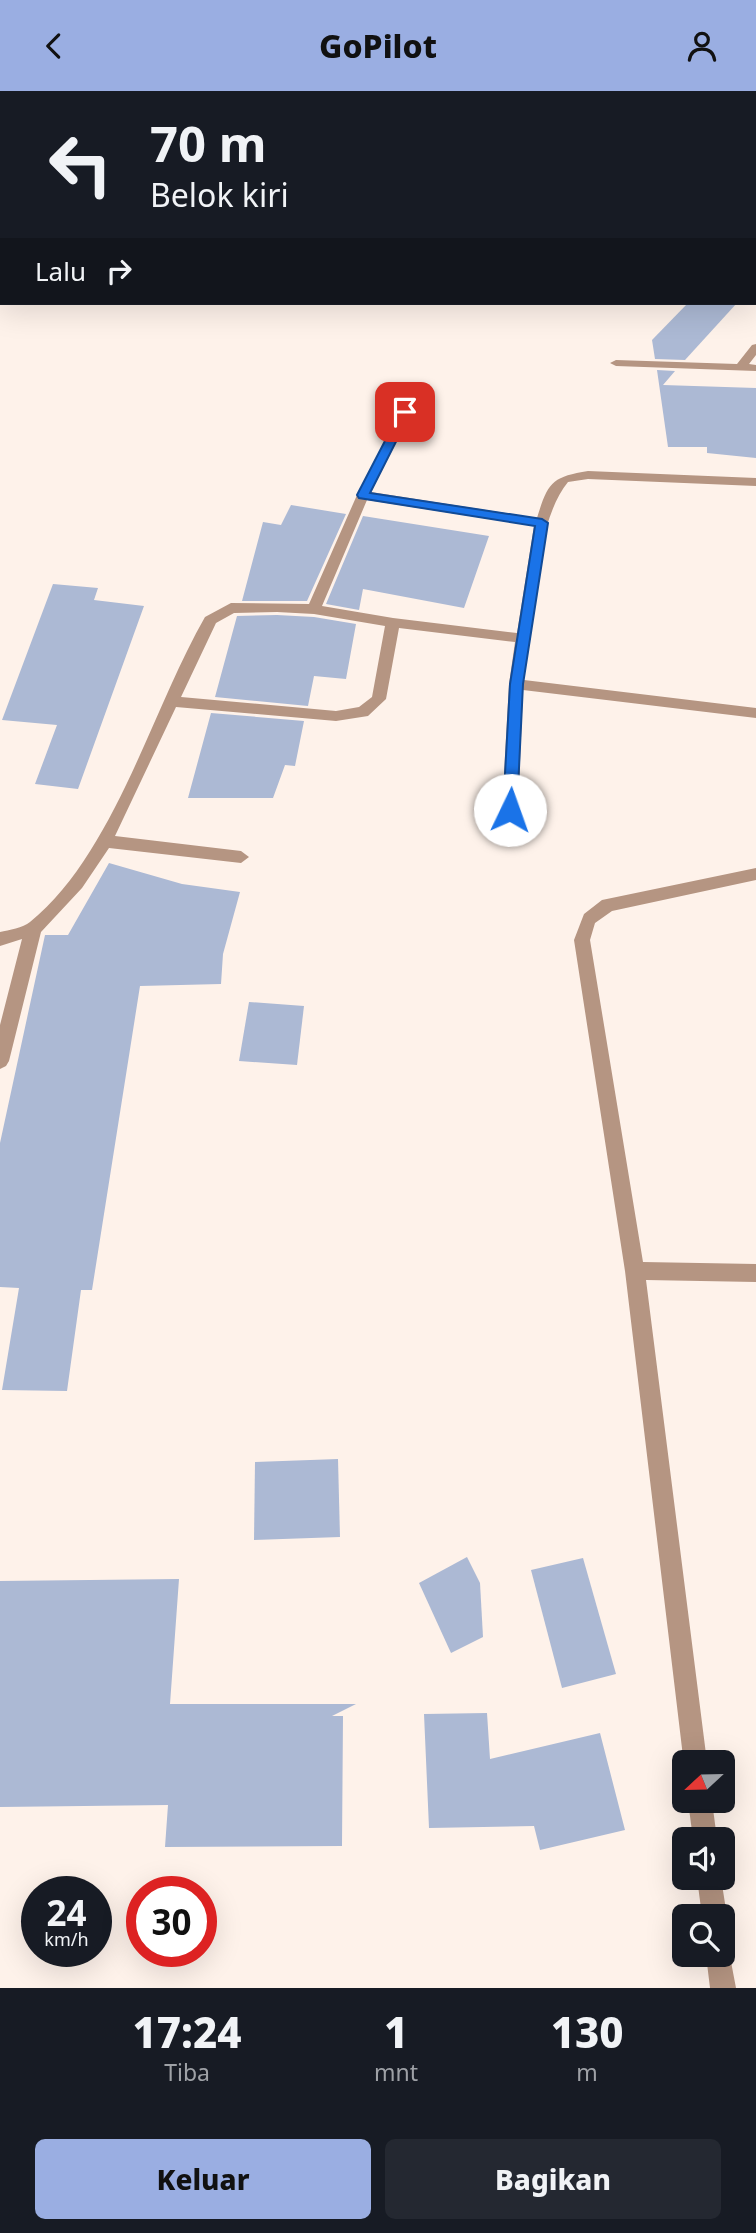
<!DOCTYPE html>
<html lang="id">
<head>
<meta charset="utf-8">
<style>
  :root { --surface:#171b24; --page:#242831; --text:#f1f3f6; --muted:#9ea1a6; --accent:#9aaee2 }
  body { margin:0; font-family:"Noto Sans",sans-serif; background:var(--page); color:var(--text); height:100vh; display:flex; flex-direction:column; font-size:26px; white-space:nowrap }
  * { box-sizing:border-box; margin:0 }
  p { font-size:23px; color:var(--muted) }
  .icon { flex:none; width:38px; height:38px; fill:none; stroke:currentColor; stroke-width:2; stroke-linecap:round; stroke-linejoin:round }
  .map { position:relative; height:1897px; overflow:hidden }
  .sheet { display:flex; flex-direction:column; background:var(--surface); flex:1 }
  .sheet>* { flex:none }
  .guide { position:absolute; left:0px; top:0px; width:756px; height:214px; box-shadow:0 7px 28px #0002; background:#171b24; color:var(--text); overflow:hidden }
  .needle { width:46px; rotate:248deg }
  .buttons { position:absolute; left:672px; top:1659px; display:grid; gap:14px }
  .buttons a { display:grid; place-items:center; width:63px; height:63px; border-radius:10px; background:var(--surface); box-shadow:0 7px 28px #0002; font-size:35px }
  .speed { position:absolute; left:21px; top:1785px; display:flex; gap:14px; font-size:35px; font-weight:700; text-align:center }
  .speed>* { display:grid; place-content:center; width:91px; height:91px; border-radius:50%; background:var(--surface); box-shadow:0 7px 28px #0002; line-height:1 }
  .speed small { font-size:18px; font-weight:400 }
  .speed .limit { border:10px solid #d22; background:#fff; color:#111 }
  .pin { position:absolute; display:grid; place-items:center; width:60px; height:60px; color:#fff; margin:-30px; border-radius:14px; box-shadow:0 4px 10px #0006 }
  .me { position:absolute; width:77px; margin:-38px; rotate:3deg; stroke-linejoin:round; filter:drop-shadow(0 0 5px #0008) }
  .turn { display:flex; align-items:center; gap:24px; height:147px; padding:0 35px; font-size:32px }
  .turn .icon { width:91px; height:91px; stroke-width:2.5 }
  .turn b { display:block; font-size:49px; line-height:60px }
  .then { display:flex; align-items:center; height:66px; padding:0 35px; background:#0003; gap:14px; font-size:26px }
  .eta { display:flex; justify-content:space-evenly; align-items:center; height:119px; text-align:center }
  .eta b { font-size:42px; font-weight:800; line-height:49px }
  .button { display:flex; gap:14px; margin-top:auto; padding:14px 35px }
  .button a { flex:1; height:80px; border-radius:10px; background:var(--accent); color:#111; font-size:28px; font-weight:800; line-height:80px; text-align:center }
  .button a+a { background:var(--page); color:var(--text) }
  header { display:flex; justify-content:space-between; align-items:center; height:91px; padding:0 35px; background:var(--accent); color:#111; font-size:32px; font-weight:800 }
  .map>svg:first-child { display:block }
  .water { fill:#e2996c }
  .building { fill:#acb9d4 }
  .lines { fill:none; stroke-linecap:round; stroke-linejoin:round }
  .minor { fill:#b59582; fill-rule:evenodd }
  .route { fill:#1a73e8; stroke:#114b97; stroke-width:2 }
</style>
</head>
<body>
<header><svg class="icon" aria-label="back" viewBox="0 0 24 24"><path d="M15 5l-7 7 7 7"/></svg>GoPilot<svg class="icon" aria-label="person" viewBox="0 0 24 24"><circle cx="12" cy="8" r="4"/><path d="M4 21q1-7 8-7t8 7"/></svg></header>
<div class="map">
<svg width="756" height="1897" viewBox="0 0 756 1897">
  <rect width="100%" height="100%" fill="#fef2ea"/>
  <polygon class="water" points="493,0 756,0 756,146 754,2"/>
  <g class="building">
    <polygon points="688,212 737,212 685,269 655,268 652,249"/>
    <polygon points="657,279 675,280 663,294 756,297 756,367 707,362 707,356 668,356"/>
    <polygon points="291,414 346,423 307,510 242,510 263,431 281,434"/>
    <polygon points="363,425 489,445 464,517 363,498 359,519 326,513"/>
    <polygon points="53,493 98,497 94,509 144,515 78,698 35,693 57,634 2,629"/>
    <polygon points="277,524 314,526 356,533 346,588 314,585 308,615 215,606 237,525"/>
    <polygon points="211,622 304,630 295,675 285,674 273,707 188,707"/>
    <polygon points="109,772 182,793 240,801 223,863 221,893 140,895 92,1199 81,1199 67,1300 2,1299 19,1197 0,1196 0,1052 45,844 68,844"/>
    <polygon points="249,911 304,915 297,974 239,970"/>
    <polygon points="338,1368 340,1446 254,1449 255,1371"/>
    <polygon points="467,1466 480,1492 483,1546 451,1562 419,1492"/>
    <polygon points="583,1467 616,1583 562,1597 531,1479"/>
    <polygon points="179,1488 170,1613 356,1613 332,1625 343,1625 342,1755 165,1756 168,1714 0,1716 0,1490"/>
    <polygon points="487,1622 490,1668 600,1642 625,1739 540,1759 534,1735 429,1737 424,1623"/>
  </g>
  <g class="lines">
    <g class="minor">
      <polygon points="59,0 76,0 58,2"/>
      <polygon points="2,8 2,14 0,15 0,9"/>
      <rect x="0" y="37" width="2" height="6"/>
      <rect x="0" y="204" width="2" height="6"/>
      <polygon points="756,253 756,264 749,273 756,274 756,280 616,275 610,272 616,269 737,273 752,254"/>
      <path d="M416 297 422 301 371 401 537 427C548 391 552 386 588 380L756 387V395L588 388 568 391C534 432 532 535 524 589L756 617V627L523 599 518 719 510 725 502 719 509 593 515 551 399 537 386 608 368 625 336 630 176 616 115 745 241 760 249 766 241 772 109 757 82 797 41 841 9 970 6 975 0 978V934L22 848 0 855V841C9 839 23 837 30 831 114 763 152 618 205 526L231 512 309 513 357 404 410 301ZM367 409 534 435 517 542 393 527 322 515ZM277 521 314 523 385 535 372 606 359 616 336 620 181 606 216 532 234 522Z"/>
      <polygon points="756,777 756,789 612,820 595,832 590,849 643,1171 756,1173 756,1191 646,1189 707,1671 684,1671 684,1674 625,1180 574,849 584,823 602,809"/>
      <polygon points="688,1710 712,1710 717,1748 693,1748"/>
      <polygon points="697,1787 721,1787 727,1825 723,1834 723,1825 702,1825"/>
      <polygon points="723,1853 728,1855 736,1897 710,1897 706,1864 723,1864"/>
    </g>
  </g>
  <polygon class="route" points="405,318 411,321 370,402 542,428 548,432 523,593 517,719 510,725 503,719 510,593 535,435 359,407 357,404 400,321"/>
</svg>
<div class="buttons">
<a><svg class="needle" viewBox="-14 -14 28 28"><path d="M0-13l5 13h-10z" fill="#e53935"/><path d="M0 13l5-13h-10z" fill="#9ea1a6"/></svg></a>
<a><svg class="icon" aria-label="sound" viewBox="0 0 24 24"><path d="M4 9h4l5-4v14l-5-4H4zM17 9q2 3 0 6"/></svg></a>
<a><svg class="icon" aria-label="search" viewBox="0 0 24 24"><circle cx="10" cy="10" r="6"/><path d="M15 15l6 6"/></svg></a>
</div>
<div class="speed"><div>24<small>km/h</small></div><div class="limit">30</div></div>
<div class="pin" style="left:405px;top:321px;background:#d93025"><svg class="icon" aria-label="arrive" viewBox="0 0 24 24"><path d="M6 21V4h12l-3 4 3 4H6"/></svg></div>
<svg class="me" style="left:510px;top:719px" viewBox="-20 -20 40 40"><circle r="19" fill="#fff"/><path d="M0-13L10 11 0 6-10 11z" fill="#1a73e8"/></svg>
<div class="guide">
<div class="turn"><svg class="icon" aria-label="left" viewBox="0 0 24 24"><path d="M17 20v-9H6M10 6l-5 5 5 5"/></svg><div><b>70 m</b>Belok kiri</div></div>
<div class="then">Lalu<svg class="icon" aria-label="right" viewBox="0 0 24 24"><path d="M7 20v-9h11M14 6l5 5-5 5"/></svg></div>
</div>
</div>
<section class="sheet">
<div class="eta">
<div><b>17:24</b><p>Tiba</p></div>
<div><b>1</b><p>mnt</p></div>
<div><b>130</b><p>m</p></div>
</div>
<div class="button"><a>Keluar</a><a>Bagikan</a></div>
</section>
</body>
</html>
